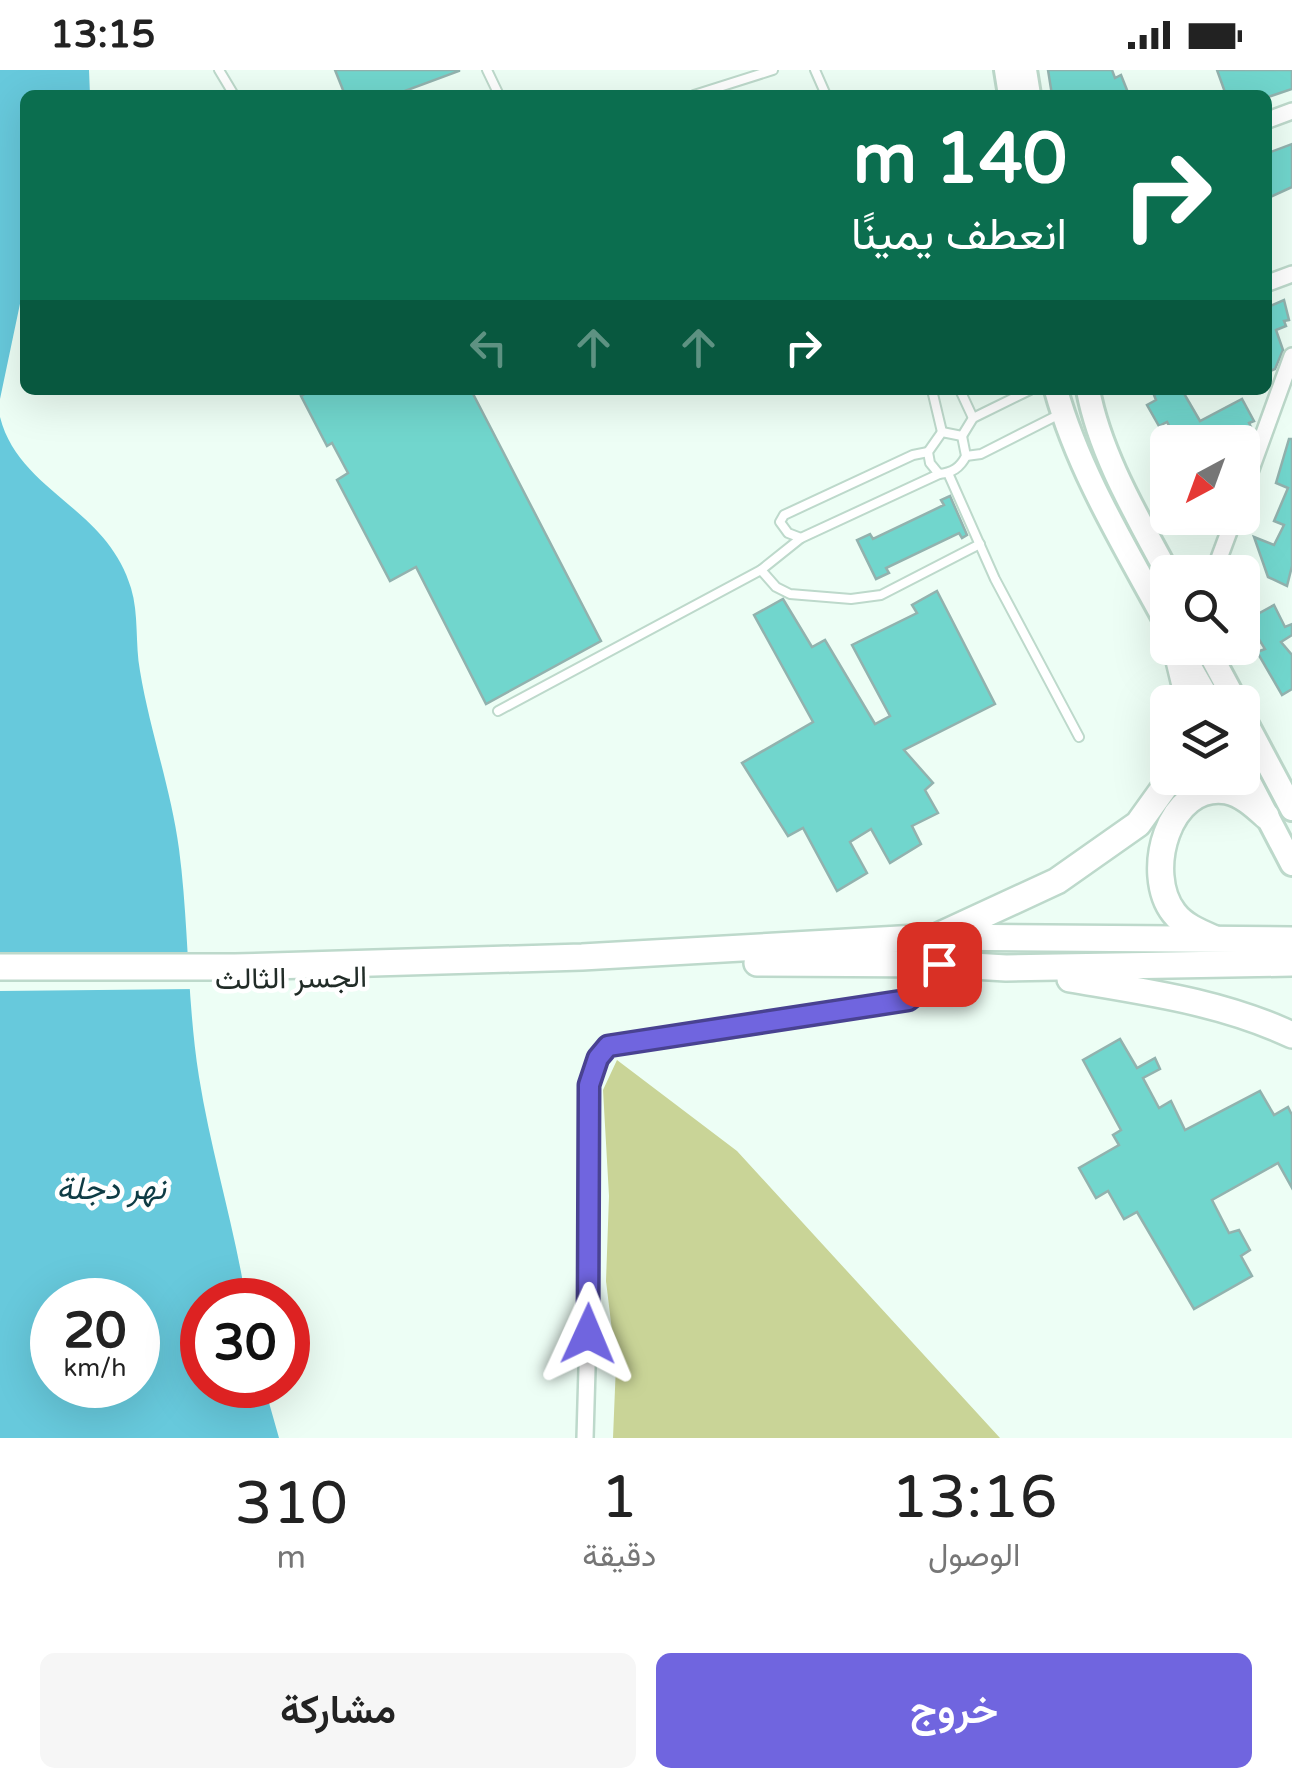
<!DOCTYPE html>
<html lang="ar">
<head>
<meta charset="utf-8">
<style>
  :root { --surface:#fff; --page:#f6f6f6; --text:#222; --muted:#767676; --accent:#7065df }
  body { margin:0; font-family:"Varela Round",Vazirmatn,sans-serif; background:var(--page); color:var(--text); direction:rtl; height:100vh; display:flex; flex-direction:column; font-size:38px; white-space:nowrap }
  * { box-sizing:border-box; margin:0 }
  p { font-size:32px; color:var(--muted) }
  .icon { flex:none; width:55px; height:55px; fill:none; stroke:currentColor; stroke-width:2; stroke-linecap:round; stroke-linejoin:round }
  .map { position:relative; height:1368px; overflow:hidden; direction:ltr }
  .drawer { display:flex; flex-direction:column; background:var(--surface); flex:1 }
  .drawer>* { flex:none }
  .banner { position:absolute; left:20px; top:20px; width:1252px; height:305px; border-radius:15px; box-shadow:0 10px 40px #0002; direction:rtl; background:#0b6e4f; color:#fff; overflow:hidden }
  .needle { width:65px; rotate:221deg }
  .fabs { position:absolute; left:1150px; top:355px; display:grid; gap:20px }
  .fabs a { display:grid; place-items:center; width:110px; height:110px; border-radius:15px; background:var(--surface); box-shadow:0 10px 40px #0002; font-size:50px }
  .speed { position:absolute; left:30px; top:1208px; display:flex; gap:20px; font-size:50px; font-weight:700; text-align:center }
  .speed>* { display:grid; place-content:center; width:130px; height:130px; border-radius:50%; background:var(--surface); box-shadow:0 10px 40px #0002; line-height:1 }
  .speed small { font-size:25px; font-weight:400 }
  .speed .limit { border:15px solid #d22; background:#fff; color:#111 }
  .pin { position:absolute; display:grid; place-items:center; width:85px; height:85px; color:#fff; margin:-42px; border-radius:20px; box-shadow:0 5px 15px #0006 }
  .me { position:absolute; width:110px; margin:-55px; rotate:1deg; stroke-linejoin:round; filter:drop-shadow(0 0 8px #0008) }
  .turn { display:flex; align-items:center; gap:35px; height:210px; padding:0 40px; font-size:45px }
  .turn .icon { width:130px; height:130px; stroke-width:2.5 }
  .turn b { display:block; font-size:70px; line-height:85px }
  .lanes { display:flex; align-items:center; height:95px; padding:0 40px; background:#0003; justify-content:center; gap:50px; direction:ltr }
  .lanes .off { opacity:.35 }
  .eta { display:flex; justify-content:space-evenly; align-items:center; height:170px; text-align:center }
  .eta b { font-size:60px; font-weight:600; line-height:70px }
  .cta { display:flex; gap:20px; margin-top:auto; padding:20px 40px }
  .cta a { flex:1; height:115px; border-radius:15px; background:var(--accent); color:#fff; font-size:40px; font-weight:600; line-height:115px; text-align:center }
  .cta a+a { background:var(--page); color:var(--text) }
  .status { display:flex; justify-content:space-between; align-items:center; height:70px; padding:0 50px; background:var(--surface); direction:ltr }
  .status svg { height:28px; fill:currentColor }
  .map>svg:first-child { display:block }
  .green { fill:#c9d497 }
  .water { fill:#67c9dc; fill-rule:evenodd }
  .pier { fill:#edfef5 }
  .building { fill:#71d6cd; stroke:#92b2ae; stroke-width:2.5 }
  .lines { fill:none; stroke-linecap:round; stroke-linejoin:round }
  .service-casing { stroke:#bdd9cb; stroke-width:12 }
  .minor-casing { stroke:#bdd9cb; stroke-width:20 }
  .secondary-casing { stroke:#bdd9cb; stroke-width:28 }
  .trunk-casing { stroke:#bdd9cb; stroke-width:30 }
  .service { stroke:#fff; stroke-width:8 }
  .minor { stroke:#fff; stroke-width:15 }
  .secondary { stroke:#fff; stroke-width:22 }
  .trunk { stroke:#fff; stroke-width:25 }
  .route-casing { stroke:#494291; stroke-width:25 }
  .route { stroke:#7065df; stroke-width:18 }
  .labels { text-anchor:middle; stroke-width:9; stroke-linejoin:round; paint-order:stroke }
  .street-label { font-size:30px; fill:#212c27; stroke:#fff }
  .water-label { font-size:32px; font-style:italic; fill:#0e3c45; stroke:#fff }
</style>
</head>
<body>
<div class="status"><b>13:15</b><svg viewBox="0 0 49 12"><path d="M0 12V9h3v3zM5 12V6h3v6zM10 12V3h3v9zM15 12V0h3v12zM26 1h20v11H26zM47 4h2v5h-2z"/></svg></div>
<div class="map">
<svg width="1292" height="1368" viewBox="0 0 1292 1368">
  <rect width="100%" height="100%" fill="#edfef5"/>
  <polygon class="green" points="617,990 737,1081 1000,1368 613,1368 616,1294 606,1211 609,1126 603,1020"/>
  <g class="water">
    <polygon points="0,0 89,0 90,25 25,25 25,210 0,329"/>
    <path d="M0 347C19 422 107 437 131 518 139 544 135 574 140 601 150 661 171 719 179 779 189 855 187 932 199 1007 211 1082 234 1155 246 1230H202V1315H264L279 1368H0ZM52 1230H138V1315H52Z"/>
  </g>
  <polygon class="pier" points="193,882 196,919 0,921 0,883"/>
  <g class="building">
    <polygon points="335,0 459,0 459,1 394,25 345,25"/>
    <polygon points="1048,0 1112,0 1115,8 1121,5 1129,25 1052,25"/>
    <polygon points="1217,0 1292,0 1292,19 1268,27 1226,25"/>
    <polygon points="1292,74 1292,117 1268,128 1268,83"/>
    <polygon points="1284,230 1289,250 1284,251 1286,256 1276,260 1283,280 1275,299 1268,302 1268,237"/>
    <polygon points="312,320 471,320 601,571 486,634 416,497 390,511 337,410 348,403 332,373 327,376 301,326"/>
    <polygon points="1163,320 1182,320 1200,351 1242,329 1254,351 1249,353 1252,359 1234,372 1178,372 1167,352 1159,356 1147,335 1156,330 1154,325"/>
    <polygon points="1289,369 1292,369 1292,496 1287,516 1268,507 1254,467 1274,475 1284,455 1274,451 1288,418 1276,413"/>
    <polygon points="950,426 967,465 962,468 959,463 886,498 889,503 876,509 857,470 870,464 873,469 944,435 941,430"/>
    <polygon points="937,521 995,634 904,680 933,713 925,720 938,743 912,756 921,774 890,793 871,759 850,772 867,803 837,821 803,758 788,766 742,693 813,652 754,545 783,529 812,577 825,570 875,654 890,646 852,575 917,543 912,535"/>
    <polygon points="1274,535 1285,557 1292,554 1292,565 1281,572 1292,585 1292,619 1282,625 1257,582 1265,579 1247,550"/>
    <polygon points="1120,969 1137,998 1155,988 1160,999 1143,1008 1159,1038 1171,1031 1185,1060 1260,1021 1274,1045 1288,1037 1292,1045 1292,1118 1278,1093 1212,1130 1229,1163 1239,1160 1250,1180 1241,1186 1252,1206 1194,1239 1137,1142 1124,1149 1108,1121 1096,1128 1079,1098 1119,1075 1113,1065 1121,1060 1083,990"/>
  </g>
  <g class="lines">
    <g class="service-casing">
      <g id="service">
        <polyline points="219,0 234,25"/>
        <polyline points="487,0 499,25"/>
        <polyline points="815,0 826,25"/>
        <polyline points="694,25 773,0"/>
        <polyline points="932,320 942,362"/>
        <polyline points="960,320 973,348"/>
        <path d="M942 362 962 366 966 386C960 398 952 403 939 404L930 393 928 382Z"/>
        <polyline points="962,366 973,348 1030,320"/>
        <polyline points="928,382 913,385 784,445 780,452 788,463 801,468 939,404"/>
        <polyline points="966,386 981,384 1062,343"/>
        <polyline points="948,403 995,509 1079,667"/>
        <polyline points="761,500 776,517 790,524 851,529 881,525 980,474"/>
        <polyline points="498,641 761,500 801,468"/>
      </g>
    </g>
    <g class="minor-casing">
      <g id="minor">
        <polyline points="1268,50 1292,41"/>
        <polyline points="1268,213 1292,204"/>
        <polyline points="1242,424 1292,286"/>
        <polyline points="1214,502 1234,448"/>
        <polyline points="585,1368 589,1229 589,1015 598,988 608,977 619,973 668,965 711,963 908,930 929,914 939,894"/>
      </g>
    </g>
    <g class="secondary-casing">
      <g id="secondary">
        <polyline points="1006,0 1010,25"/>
        <polyline points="1025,0 1029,25"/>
        <path d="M1056 320C1079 403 1127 480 1168 556"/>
        <path d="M1088 320C1100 384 1137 446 1168 504"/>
        <polyline points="1207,578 1236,632"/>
        <polyline points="1181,581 1210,632"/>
        <polyline points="1242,645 1292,739"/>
        <polyline points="1242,698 1292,794"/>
      </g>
    </g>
    <g class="trunk-casing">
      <g id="trunk">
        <polyline points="1176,578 1189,632"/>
        <polyline points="940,865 1057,811 1138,754 1171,708"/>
        <path d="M1213 868C1199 862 1184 856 1174 843 1143 804 1168 711 1227 721 1242 724 1255 736 1266 746"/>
        <polyline points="757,893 939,894 1006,898 1292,893"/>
        <polyline points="0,897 235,897 582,887 935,867 1292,870"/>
        <path d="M1070 909C1146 922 1222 932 1292 965"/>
      </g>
    </g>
    <use href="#service" class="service"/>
    <use href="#minor" class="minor"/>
    <use href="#secondary" class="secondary"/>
    <use href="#trunk" class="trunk"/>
  </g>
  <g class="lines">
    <g class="route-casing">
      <polyline id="route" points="588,1264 589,1015 598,988 608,976 908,930 929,914 939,894"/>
    </g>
    <use href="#route" class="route"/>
  </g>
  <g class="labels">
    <g class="street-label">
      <text transform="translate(291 908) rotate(-1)" y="10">الجسر الثالث</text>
    </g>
    <g class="water-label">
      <text x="111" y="1129">نهر دجلة</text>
    </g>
  </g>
</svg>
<div class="fabs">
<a><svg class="needle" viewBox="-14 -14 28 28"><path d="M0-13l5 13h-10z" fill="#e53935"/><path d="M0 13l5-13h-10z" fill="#767676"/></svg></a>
<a><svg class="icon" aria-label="search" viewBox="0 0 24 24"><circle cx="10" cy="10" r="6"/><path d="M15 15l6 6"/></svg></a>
<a><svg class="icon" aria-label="layers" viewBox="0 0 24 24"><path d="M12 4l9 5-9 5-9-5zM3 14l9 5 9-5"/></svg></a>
</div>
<div class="speed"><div>20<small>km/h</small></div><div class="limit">30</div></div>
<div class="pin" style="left:939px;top:894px;background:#d93025"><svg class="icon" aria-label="arrive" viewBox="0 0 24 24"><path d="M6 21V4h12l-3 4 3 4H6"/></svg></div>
<svg class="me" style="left:588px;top:1264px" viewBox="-20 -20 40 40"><path d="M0-17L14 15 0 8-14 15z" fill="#7065df" stroke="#fff" stroke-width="4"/></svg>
<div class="banner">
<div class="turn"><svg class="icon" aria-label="right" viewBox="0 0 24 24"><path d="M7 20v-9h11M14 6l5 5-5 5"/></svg><div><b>140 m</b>انعطف يمينًا</div></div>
<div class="lanes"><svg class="icon off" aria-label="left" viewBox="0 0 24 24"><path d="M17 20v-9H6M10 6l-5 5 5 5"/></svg><svg class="icon off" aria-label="ahead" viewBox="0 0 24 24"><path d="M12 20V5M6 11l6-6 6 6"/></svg><svg class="icon off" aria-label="ahead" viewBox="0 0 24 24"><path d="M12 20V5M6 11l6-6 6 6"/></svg><svg class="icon" aria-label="right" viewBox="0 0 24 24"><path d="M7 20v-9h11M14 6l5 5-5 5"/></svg></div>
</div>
</div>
<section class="drawer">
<div class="eta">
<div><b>13:16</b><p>الوصول</p></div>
<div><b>1</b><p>دقيقة</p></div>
<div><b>310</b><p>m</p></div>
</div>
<div class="cta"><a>خروج</a><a>مشاركة</a></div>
</section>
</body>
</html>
